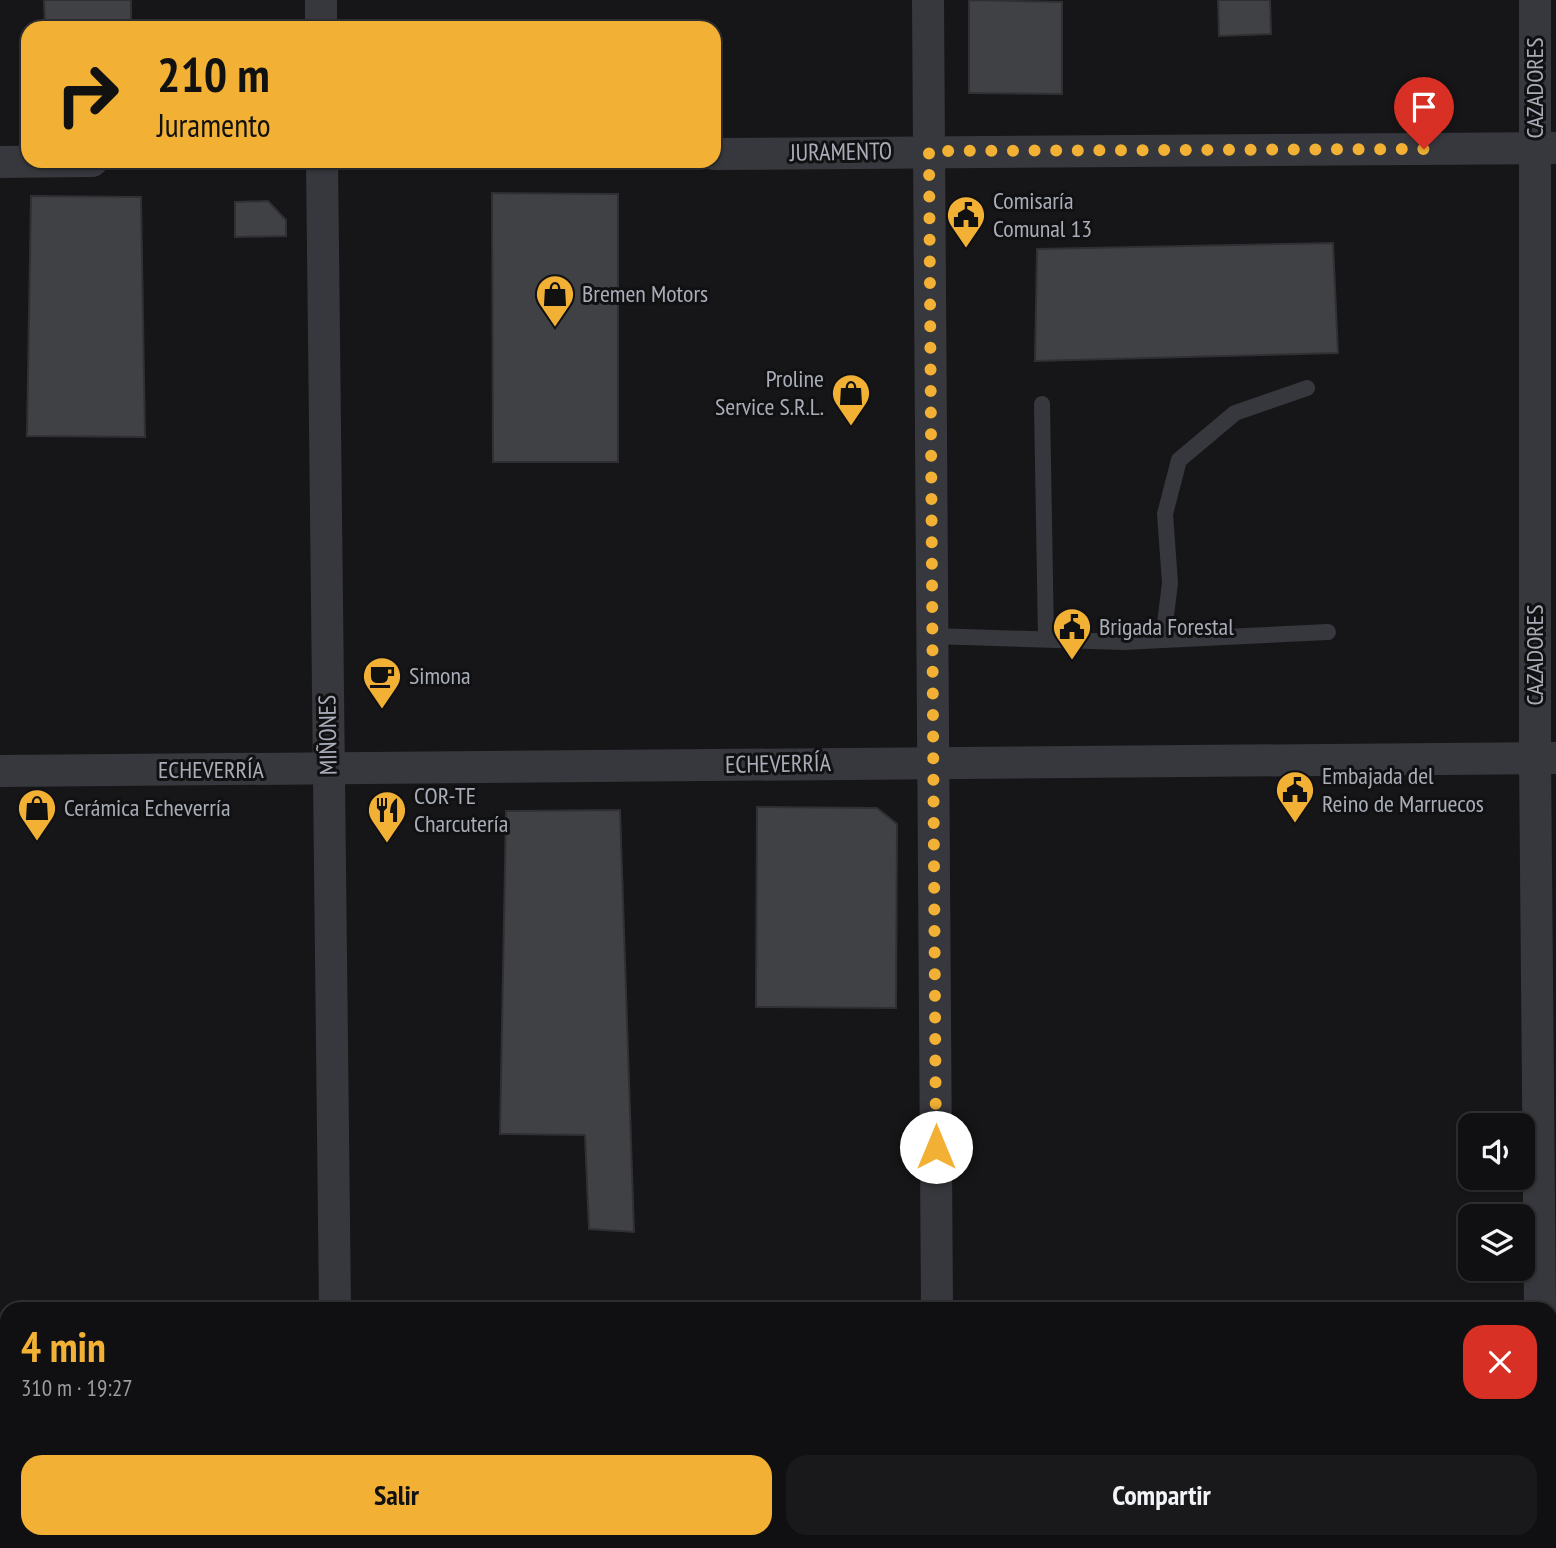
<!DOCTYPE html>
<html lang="es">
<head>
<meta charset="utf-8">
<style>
  :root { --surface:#101012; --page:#19191b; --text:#f1f3f6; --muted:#9c9d9f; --line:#303032; --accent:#f2b134 }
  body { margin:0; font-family:"PT Sans Narrow",sans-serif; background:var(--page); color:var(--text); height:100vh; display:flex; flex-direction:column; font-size:26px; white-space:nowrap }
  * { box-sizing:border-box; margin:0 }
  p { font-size:23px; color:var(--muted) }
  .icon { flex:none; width:38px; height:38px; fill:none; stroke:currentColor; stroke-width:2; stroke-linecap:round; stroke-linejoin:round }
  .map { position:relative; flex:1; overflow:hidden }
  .sheet { position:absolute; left:0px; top:1302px; width:1558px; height:247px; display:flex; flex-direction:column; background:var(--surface); border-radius:21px 21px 0 0; box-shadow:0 2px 5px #0004,0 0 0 2px var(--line) }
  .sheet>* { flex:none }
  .top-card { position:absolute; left:21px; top:21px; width:700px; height:147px; border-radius:21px; box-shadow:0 2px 5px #0004,0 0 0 2px var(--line); background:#f2b134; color:#111; overflow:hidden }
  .tools { position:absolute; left:1458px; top:1113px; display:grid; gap:14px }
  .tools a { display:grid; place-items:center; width:77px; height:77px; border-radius:14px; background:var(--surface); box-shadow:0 2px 5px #0004,0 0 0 2px var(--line); font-size:35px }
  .pin { position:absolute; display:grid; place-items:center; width:60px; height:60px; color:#fff; margin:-72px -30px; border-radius:50% 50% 50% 0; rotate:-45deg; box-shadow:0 0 7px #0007 }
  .pin .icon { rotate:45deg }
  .me { position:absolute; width:77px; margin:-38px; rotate:0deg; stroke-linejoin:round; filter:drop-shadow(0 0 5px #0008) }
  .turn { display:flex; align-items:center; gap:24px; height:147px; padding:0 21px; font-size:32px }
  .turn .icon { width:91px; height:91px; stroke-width:2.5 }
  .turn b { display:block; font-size:49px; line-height:60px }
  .round { display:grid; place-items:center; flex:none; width:74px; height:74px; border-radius:21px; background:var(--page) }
  .head { display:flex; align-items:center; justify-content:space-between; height:119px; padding:0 21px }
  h1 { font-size:42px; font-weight:800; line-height:52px; color:var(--accent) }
  .primary-button { display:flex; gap:14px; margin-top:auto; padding:14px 21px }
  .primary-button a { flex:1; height:80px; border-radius:21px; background:var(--accent); color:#111; font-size:28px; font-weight:800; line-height:80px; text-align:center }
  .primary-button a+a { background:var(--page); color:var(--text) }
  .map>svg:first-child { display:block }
  .building { fill:#404145; stroke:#303034; stroke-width:2 }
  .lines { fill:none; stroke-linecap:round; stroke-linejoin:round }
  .service { stroke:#37383d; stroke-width:16 }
  .minor { stroke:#37383d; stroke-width:32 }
  .route { stroke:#f2b134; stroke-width:12; stroke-dasharray:0 21.6 }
  .labels { text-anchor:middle; stroke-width:6; stroke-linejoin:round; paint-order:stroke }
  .street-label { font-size:24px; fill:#a8adb8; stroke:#111113 }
  .poi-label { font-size:24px; fill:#a8adb8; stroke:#111113; text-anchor:start }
</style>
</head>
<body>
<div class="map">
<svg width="1556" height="1548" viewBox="0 0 1556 1548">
  <rect width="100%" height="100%" fill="#161618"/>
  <g class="building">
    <polygon points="44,0 131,0 131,28 45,28"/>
    <polygon points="969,0 1062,2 1062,94 969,93"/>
    <polygon points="1218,0 1270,0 1271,34 1219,36"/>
    <polygon points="492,193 618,194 618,462 493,462"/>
    <polygon points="31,196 141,197 145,437 27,436"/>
    <polygon points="268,201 286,220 286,236 235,237 235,202"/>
    <polygon points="1333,243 1338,353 1035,361 1037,249"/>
    <polygon points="757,807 877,808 897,824 896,1008 756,1007"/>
    <polygon points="620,810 634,1232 589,1229 585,1135 500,1134 506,811"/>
    <rect x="1001" y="1542" width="87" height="6"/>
    <rect x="1149" y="1542" width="54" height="6"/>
  </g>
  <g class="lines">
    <g class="service">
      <polyline points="1042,404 1046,639"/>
      <polyline points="932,636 1124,642 1163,640 1170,583 1165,514 1179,460 1235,413 1307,388"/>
      <polyline points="1163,640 1328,632"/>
    </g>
    <g class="minor">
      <polyline points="321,0 321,28"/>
      <polyline points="928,0 937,1309"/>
      <polyline points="1535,0 1535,759 1540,1309"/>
      <polyline points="714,154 1555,148"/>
      <polyline points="322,161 335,1309"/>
      <polyline points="0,162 92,161"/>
      <polyline points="0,771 1556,758"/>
      <polyline points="1550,1382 1556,1382"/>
      <polyline points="0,1404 7,1404"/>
      <polyline points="339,1542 339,1548"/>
      <polyline points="937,1542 937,1548"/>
      <polyline points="1543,1542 1543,1548"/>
    </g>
  </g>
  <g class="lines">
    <polyline class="route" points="936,1147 929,151 1424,149"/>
  </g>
  <defs>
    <g id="civic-pin" transform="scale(2.0125)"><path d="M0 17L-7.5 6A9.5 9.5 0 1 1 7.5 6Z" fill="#f2b134" stroke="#111113"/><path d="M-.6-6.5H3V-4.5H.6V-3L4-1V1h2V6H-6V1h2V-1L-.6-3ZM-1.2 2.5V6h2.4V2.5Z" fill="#111"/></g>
    <g id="shop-pin" transform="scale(2.0125)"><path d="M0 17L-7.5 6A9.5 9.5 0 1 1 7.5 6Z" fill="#f2b134" stroke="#111113"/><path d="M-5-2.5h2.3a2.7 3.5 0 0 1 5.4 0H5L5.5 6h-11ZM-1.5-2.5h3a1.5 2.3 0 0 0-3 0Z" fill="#111"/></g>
    <g id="cafe-pin" transform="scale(2.0125)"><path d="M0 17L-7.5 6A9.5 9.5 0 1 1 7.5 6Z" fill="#f2b134" stroke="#111113"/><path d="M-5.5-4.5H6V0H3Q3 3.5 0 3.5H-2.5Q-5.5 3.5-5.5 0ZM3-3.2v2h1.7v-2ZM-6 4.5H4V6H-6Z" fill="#111"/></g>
    <g id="restaurant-pin" transform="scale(2.0125)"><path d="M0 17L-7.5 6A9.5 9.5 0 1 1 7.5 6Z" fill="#f2b134" stroke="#111113"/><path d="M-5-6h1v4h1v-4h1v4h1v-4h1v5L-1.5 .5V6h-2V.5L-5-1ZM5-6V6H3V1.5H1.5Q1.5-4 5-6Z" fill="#111"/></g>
  </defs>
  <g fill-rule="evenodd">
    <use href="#civic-pin" x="966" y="215"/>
    <use href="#shop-pin" x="555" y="294"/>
    <use href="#shop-pin" x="851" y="393"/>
    <use href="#civic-pin" x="1072" y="627"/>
    <use href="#cafe-pin" x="382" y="676"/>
    <use href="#civic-pin" x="1295" y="790"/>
    <use href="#shop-pin" x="37" y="808"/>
    <use href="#restaurant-pin" x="387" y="810"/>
  </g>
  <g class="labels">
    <g class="street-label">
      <text transform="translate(1535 88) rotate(-90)" y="8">CAZADORES</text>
      <text transform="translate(841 152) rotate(-1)" y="8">JURAMENTO</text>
      <text transform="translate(1535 655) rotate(-90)" y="8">CAZADORES</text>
      <text transform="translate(328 735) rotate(-91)" y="8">MIÑONES</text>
      <text transform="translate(778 764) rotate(-1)" y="8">ECHEVERRÍA</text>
      <text x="211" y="778">ECHEVERRÍA</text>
    </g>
    <g class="poi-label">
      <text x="993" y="209">Comisaría<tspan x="993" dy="28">Comunal 13</tspan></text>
      <text x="582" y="302">Bremen Motors</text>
      <text x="824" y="387" text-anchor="end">Proline<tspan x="824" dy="28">Service S.R.L.</tspan></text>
      <text x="1099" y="635">Brigada Forestal</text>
      <text x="409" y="684">Simona</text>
      <text x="1322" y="784">Embajada del<tspan x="1322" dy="28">Reino de Marruecos</tspan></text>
      <text x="414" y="804">COR-TE<tspan x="414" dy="28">Charcutería</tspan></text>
      <text x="64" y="816">Cerámica Echeverría</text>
    </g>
  </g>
</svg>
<div class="tools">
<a><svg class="icon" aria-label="sound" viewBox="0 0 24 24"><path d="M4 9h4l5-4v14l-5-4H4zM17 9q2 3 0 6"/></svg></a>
<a><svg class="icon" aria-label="layers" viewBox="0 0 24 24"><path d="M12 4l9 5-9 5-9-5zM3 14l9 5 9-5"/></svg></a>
</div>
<div class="pin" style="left:1424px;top:149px;background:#d93025"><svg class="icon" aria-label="arrive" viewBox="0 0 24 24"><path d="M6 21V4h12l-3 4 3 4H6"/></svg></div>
<svg class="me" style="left:936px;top:1147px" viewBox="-20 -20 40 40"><circle r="19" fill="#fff"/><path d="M0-13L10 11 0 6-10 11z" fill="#f2b134"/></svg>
<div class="top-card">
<div class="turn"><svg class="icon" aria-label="right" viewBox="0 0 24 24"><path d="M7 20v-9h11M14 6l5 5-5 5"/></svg><div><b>210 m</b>Juramento</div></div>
</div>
<section class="sheet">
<div class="head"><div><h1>4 min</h1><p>310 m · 19:27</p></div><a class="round" style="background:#d93025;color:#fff"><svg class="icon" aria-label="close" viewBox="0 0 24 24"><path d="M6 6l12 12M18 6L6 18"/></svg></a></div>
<div class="primary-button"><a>Salir</a><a>Compartir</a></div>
</section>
</div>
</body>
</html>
